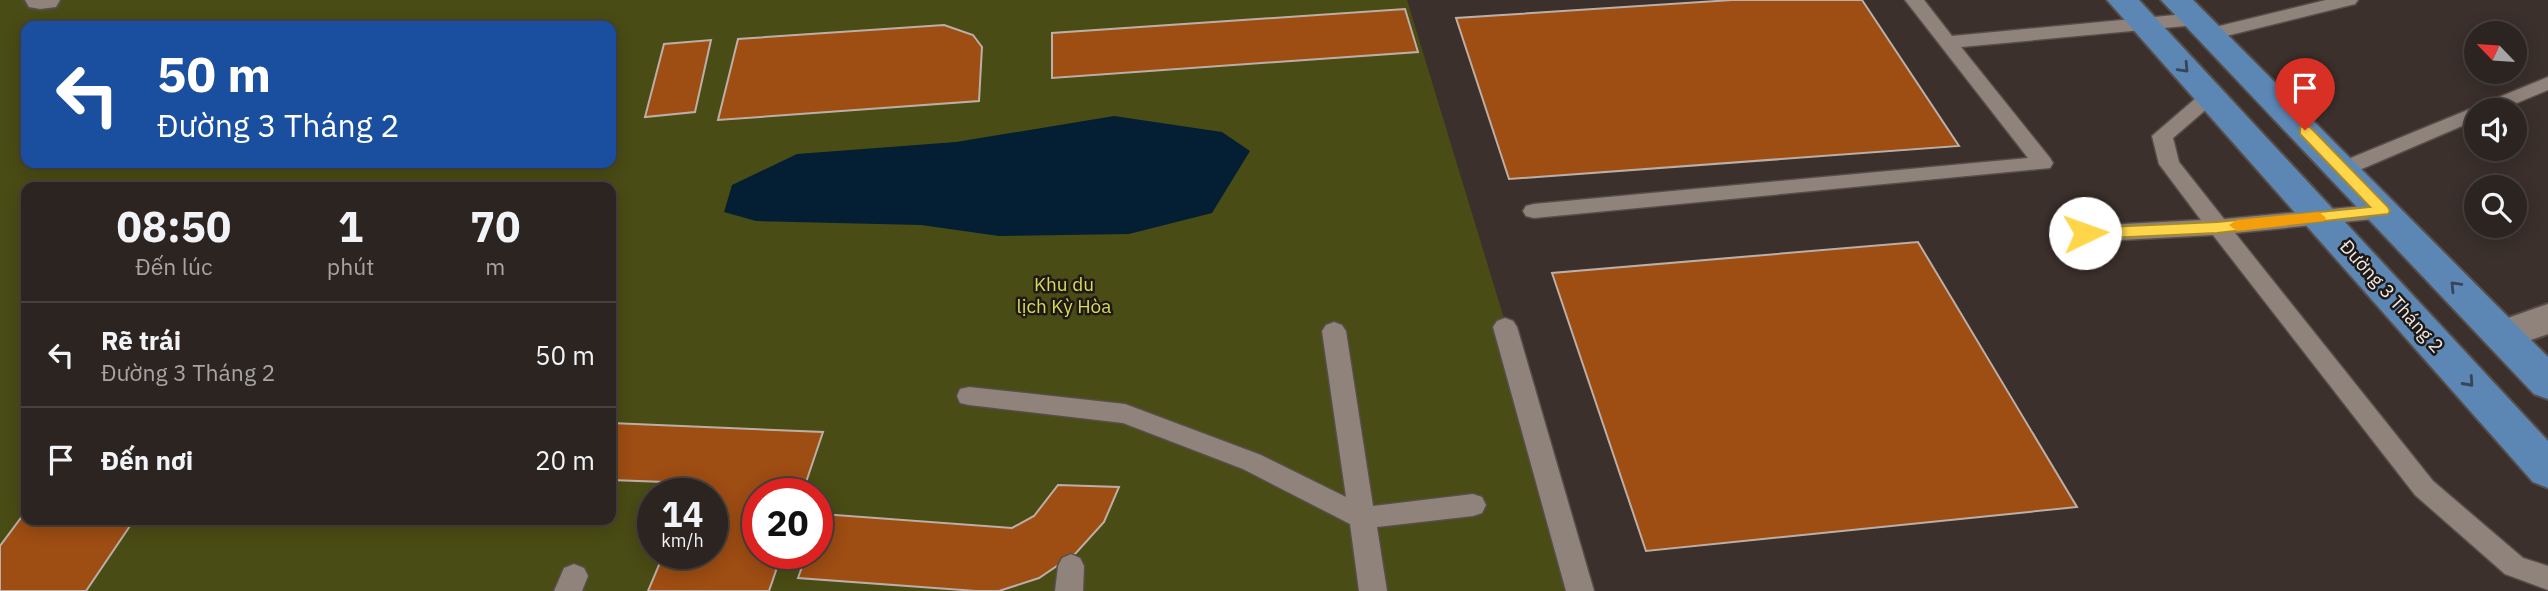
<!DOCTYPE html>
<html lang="vi">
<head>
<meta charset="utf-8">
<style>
  :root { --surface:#2c2420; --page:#342c29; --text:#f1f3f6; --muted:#a6a4a5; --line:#48413e }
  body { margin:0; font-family:"IBM Plex Sans",sans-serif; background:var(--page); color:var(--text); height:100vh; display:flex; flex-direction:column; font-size:26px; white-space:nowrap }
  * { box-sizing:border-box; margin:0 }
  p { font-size:23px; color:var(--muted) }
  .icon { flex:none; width:38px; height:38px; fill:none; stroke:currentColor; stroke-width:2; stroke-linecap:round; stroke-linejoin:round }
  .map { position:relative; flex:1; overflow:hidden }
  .drawer { position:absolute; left:21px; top:182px; width:595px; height:343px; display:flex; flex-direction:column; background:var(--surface); border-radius:14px; box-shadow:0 4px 18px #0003,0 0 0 2px var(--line) }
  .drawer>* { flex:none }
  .guide { position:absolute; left:21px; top:21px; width:595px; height:147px; border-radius:14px; box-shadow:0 4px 18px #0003,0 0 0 2px var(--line); background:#1a4fa0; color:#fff; overflow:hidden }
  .needle { width:46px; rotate:295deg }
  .tools { position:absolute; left:2464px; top:21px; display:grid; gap:14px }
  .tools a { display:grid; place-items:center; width:63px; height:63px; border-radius:50%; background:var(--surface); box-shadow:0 4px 18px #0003,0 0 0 2px var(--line); font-size:35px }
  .speed { position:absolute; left:637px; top:478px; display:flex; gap:14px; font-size:35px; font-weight:700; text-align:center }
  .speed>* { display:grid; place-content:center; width:91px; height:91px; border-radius:50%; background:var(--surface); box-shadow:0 4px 18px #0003,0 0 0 2px var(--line); line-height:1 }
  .speed small { font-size:18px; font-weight:400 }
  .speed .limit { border:10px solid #d22; background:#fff; color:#111 }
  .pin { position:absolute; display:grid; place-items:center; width:60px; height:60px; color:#fff; margin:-72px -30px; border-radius:50% 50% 50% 0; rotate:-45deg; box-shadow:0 0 7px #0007 }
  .pin .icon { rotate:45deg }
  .me { position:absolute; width:77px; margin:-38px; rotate:87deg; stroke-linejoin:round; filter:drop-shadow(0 0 5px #0008) }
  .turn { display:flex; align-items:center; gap:24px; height:147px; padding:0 21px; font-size:32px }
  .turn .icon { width:91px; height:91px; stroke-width:2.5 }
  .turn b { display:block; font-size:49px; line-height:60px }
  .eta { display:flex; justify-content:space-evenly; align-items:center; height:119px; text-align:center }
  .eta b { font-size:42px; font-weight:700; line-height:49px }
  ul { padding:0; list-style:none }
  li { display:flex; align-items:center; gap:21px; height:105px; padding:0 21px; border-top:2px solid var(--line) }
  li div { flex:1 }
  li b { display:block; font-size:26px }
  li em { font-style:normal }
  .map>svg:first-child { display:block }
  .green { fill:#4a4c15; fill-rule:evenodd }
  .water { fill:#041f33 }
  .building { fill:#9e4d13; stroke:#bcafa8; stroke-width:2 }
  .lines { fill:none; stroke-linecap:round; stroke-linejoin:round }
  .service-casing { stroke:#574e49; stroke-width:3 }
  .minor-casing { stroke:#574e49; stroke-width:4 }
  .tertiary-casing { stroke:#574e49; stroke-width:4 }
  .primary-casing { stroke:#574e49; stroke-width:4 }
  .service { fill:#90837c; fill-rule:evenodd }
  .minor { fill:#90837c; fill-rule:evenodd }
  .tertiary { fill:#90837c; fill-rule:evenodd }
  .primary { fill:#5c87b5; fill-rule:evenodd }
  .oneway { stroke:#374556 }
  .route { fill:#ffd54a; stroke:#a68a30; stroke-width:2 }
  .slow { fill:#f59e0b }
  .labels { text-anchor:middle; stroke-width:5; stroke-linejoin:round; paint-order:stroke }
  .park-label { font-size:19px; fill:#d7dc54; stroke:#1e1917 }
  .street-label { font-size:19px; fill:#efe8e4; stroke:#1e1917 }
</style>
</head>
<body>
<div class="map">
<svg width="2548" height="591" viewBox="0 0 2548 591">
  <rect width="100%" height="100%" fill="#3b302b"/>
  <path class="green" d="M0 0H1407L1587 591H0ZM26 26H611V163H26ZM26 187H611V520H26ZM653 494H712V553H653ZM758 494H817V553H758Z"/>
  <polygon class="water" points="1114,116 1222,132 1250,151 1212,213 1129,234 999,236 921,225 756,221 724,212 732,185 797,154 956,142"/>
  <g class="building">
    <polygon points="1732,0 1862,0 1959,146 1509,179 1456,18"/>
    <polygon points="1405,9 1418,52 1052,78 1052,33"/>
    <polygon points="944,25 973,35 982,47 979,101 718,120 738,39"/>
    <polygon points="711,40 695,112 645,117 664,44"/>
    <polygon points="1918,242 2077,507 1646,551 1552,273"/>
    <polygon points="611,423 823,432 802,494 758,494 758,553 782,553 769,591 648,591 664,553 712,553 712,494 688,494 692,483 611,480"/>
    <polygon points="1058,485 1119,487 1104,522 1076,553 1039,578 999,591 976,591 798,578 807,553 817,553 817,526 822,514 1012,528 1034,516"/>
    <polygon points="26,511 26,520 134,520 86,591 0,591 0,546"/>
  </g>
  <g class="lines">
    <g class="service-casing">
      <g id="service">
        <polygon points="1905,0 1924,0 1952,36 2196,13 2205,19 2196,25 1961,47 2050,158 2053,163 2050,168 1534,218 1526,216 1523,211 1526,206 1534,204 2028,158"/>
        <polygon points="2326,0 2358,0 2355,4 2210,40 2201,34 2203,30"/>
        <polygon points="2548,77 2548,90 2500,110 2476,110 2476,120 2350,174 2336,174 2333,169 2336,164"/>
        <polygon points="2210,90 2217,92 2220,96 2217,100 2173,138 2179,162 2224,219 2383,204 2391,206 2394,211 2391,216 2383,218 2235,233 2433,481 2523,558 2548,566 2548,590 2505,574 2415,495 2213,235 2085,242 2077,239 2074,234 2077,229 2085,226 2201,220 2159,164 2152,136 2203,92"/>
        <polygon points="1505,318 1513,321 1517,327 1594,591 1566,591 1493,327 1497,321"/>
        <polygon points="1334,322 1342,325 1346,331 1373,506 1473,494 1482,497 1486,505 1482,513 1473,516 1377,527 1387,591 1359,591 1350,524 1243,469 1123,423 969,405 960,403 957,396 960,389 969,387 1125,404 1261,455 1346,497 1322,331 1326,325"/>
        <polygon points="1071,554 1080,558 1084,566 1083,591 1055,591 1058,566 1062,558"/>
        <polygon points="574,564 584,568 588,576 582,591 554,591 564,568"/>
      </g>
    </g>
    <g class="minor-casing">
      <polygon id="minor" points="25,0 60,0 56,7 40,9 29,7"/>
    </g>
    <g class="tertiary-casing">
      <polygon id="tertiary" points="2548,304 2548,334 2502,350 2488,345 2482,335 2488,325"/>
    </g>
    <g class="primary-casing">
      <g id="primary">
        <polygon points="2107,0 2139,0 2548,441 2548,488 2533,482"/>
        <polygon points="2161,0 2193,0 2548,357 2548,399 2534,394"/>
      </g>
    </g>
    <use href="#service" class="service"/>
    <use href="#minor" class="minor"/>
    <use href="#tertiary" class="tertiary"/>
    <use href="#primary" class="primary"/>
  </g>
  <defs><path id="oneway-chevron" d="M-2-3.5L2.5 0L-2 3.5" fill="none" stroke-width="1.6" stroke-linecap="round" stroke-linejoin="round" transform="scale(1.75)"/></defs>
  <g class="oneway">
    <use href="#oneway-chevron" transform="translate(2184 68) rotate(47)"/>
    <use href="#oneway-chevron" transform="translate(2455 286) rotate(-134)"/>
    <use href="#oneway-chevron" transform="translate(2469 382) rotate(48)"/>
  </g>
  <polygon class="route" points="2305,126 2310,127 2388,207 2390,211 2388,214 2217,233 2085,239 2077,233 2085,228 2217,222 2370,207 2300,134 2300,127"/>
  <polygon class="slow" points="2319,212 2326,218 2324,221 2237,231 2229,225 2237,220"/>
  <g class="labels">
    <g class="park-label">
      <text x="1064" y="291">Khu du<tspan x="1064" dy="22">lịch Kỳ Hòa</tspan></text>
    </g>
    <g class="street-label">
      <text transform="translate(2392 296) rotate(48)" y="7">Đường 3 Tháng 2</text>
    </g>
  </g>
</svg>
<div class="tools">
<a><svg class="needle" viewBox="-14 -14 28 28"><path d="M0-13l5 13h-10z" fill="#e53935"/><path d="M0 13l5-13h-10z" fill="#a6a4a5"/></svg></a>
<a><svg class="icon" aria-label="sound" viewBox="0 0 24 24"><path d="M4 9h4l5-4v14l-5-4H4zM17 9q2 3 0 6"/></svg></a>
<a><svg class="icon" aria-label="search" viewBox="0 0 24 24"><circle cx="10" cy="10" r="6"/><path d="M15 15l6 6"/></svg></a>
</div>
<div class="speed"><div>14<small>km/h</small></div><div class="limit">20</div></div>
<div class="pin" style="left:2305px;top:130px;background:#d93025"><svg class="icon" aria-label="arrive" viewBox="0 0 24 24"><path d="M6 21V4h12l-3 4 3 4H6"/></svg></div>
<svg class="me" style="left:2085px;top:233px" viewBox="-20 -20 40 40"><circle r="19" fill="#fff"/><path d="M0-13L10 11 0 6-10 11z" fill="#ffd54a"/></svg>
<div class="guide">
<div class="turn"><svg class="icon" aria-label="left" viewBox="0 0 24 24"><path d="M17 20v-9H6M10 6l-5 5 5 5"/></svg><div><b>50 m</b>Đường 3 Tháng 2</div></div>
</div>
<section class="drawer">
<div class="eta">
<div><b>08:50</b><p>Đến lúc</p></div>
<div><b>1</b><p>phút</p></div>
<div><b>70</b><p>m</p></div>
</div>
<ul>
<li><svg class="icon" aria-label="left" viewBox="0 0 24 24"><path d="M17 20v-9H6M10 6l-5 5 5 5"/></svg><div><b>Rẽ trái</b><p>Đường 3 Tháng 2</p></div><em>50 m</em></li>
<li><svg class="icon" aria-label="arrive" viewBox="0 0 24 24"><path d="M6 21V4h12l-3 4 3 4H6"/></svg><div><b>Đến nơi</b></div><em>20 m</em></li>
</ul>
</section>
</div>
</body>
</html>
